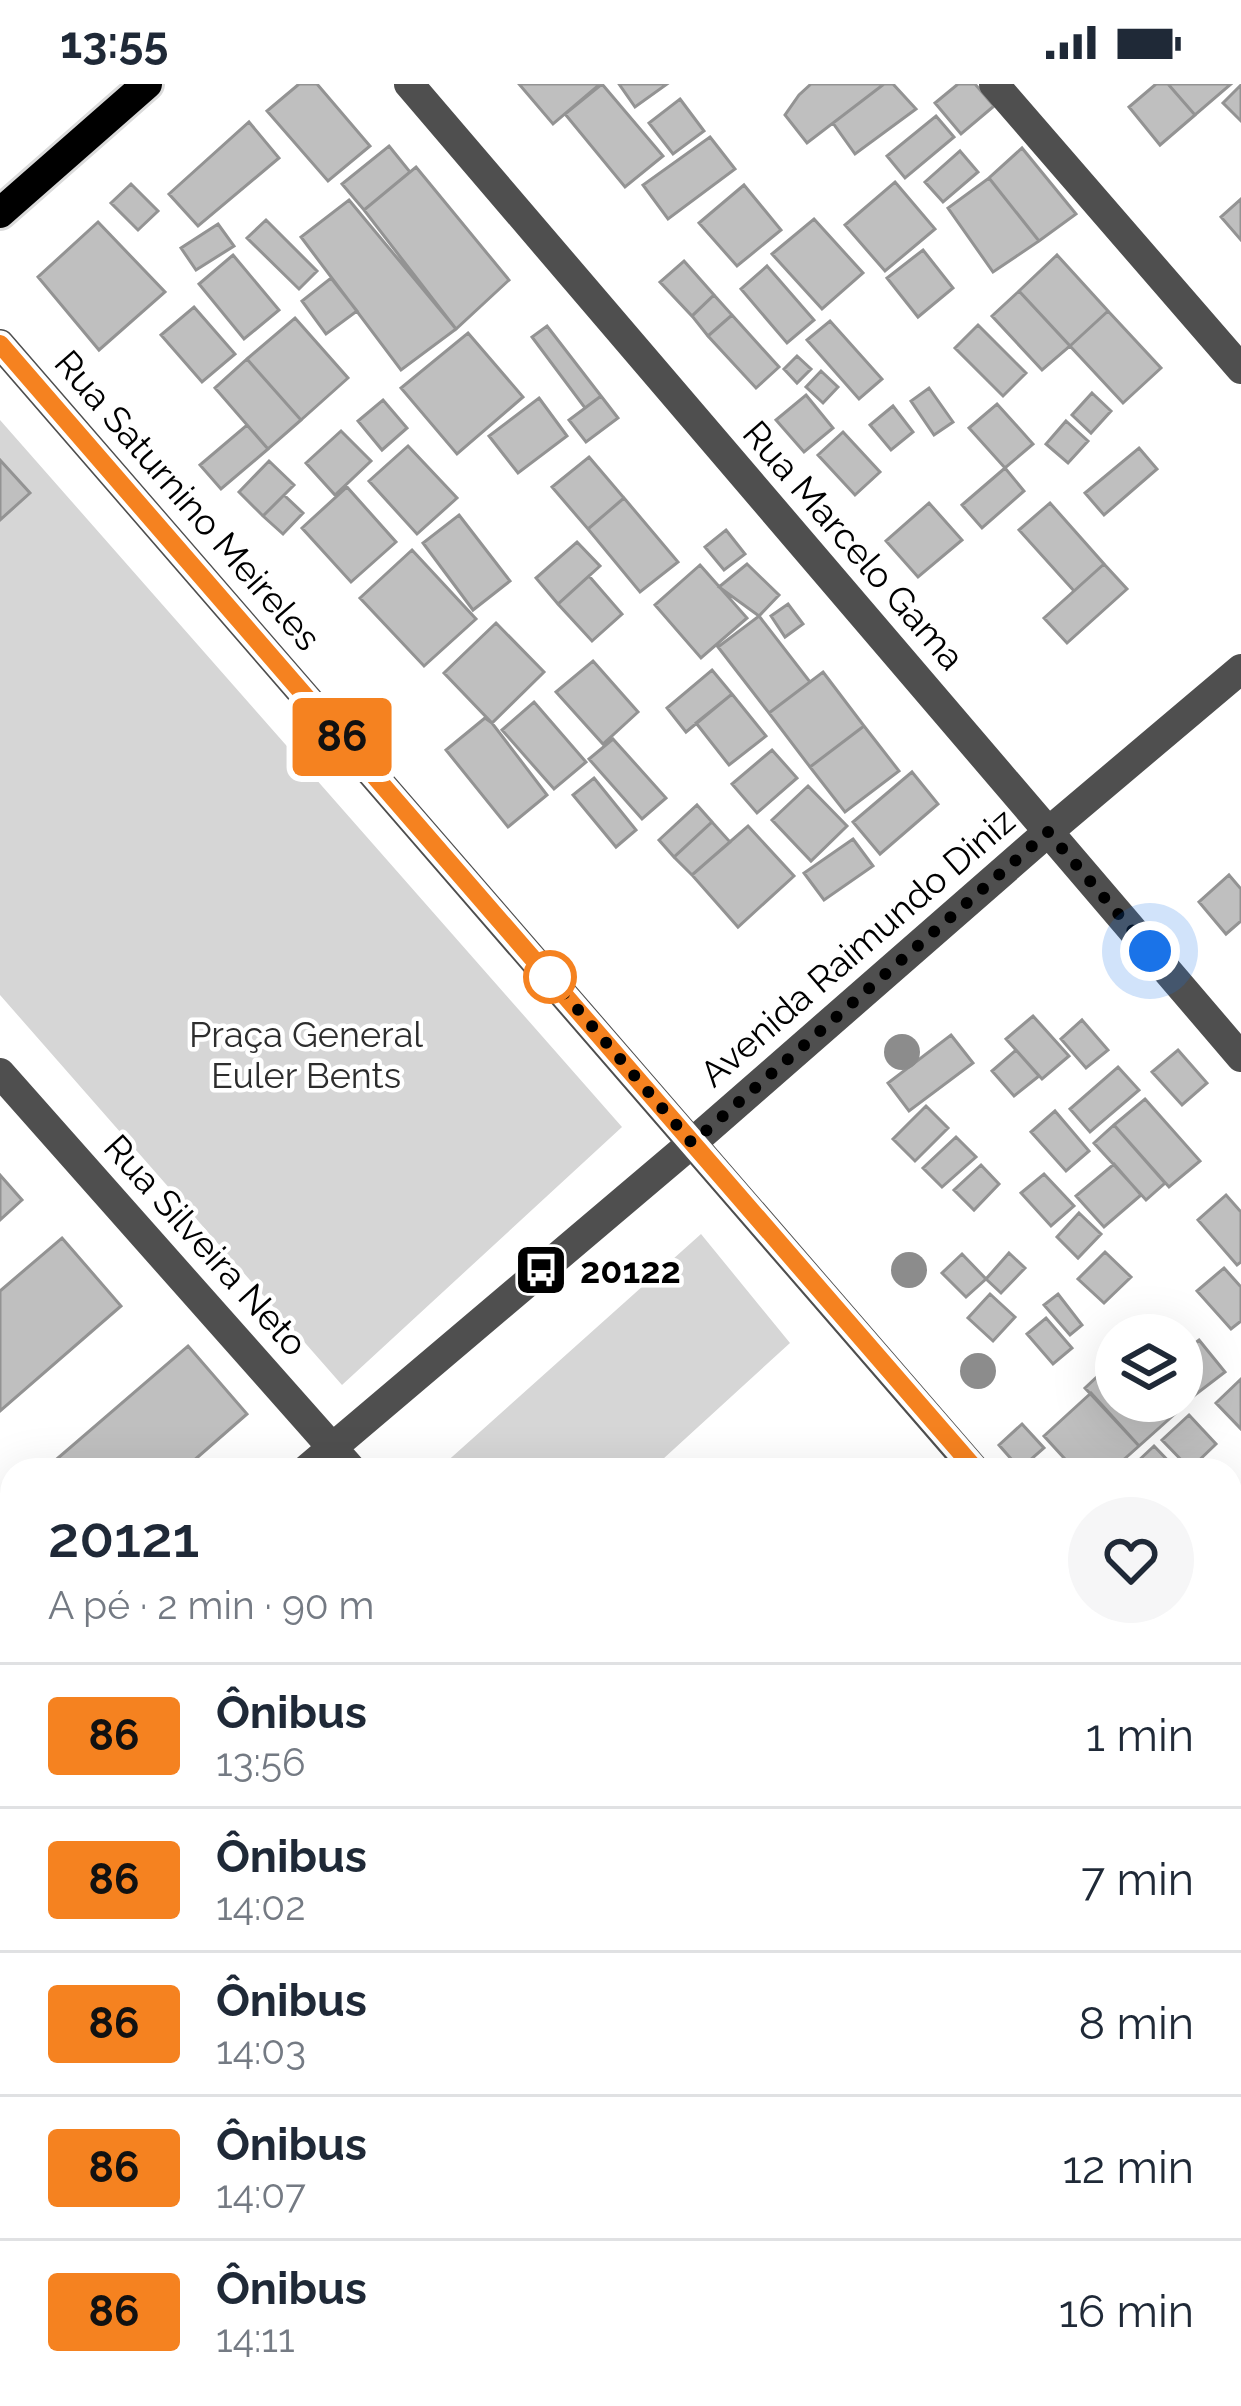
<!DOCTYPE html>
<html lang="pt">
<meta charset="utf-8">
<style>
body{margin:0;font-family:Raleway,sans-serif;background:#f6f6f7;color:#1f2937;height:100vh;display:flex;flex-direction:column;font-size:45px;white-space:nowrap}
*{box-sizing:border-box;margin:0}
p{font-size:39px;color:#747a83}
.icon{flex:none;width:66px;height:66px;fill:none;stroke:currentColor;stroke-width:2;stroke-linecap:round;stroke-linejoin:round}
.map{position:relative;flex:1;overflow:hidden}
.sheet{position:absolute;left:0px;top:1374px;width:1242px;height:948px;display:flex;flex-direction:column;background:#fff;border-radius:36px 36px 0 0;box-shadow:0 12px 48px #0002}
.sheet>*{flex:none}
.badge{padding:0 24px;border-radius:9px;font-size:42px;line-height:78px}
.controls{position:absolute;left:1095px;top:1230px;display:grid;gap:24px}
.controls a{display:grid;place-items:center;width:108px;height:108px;border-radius:50%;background:#fff;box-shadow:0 12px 48px #0002;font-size:60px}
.you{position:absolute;width:60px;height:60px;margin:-30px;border:9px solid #fff;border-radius:50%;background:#1a73e8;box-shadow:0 0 0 18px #1a73e833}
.map>.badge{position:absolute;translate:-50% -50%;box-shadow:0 0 0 6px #fff}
.round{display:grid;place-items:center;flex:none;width:126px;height:126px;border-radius:63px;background:#f6f6f7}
.summary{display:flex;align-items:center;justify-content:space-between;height:204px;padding:0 48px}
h1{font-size:57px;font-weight:600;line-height:90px}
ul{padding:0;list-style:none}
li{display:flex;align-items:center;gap:36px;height:144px;padding:0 48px;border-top:3px solid #e0e1e3}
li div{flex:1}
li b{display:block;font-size:45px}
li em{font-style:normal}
li .badge{min-width:132px;font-weight:700;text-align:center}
.status{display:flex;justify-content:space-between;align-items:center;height:84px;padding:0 60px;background:#fff;direction:ltr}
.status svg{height:33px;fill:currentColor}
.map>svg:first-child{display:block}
</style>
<div class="status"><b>13:55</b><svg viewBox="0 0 49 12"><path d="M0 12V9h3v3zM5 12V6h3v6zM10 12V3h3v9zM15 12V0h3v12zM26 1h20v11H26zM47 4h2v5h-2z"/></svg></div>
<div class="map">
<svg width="1241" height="2322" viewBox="0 0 1241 2322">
<rect width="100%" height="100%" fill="#fff"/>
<path fill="#d6d6d6" d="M0 336 622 1043 342 1301 0 911Z
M701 1150 790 1259 651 1386H447L443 1381Z
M1241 1791V2322H1235L1225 2310H1230V1800Z"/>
<path fill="#bfbfbf" stroke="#939393" stroke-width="3" d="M299 0H317L370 62 328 97 267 27Z
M519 0H600L553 40Z
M602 0 663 72 625 103 565 30Z
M619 0H667L635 23Z
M811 0H884L807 59 785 31 799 11Z
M884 0H893L916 25 855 70 833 39Z
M958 0H975L994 22 961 50 935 19Z
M1156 0H1168L1195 31 1160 61 1129 23Z
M1168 0H1231L1195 31Z
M1241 1V37L1223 19Z
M680 15 704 47 673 70 649 39Z
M936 32 954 53 905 94 887 72Z
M249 38 279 74 198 142 169 110Z
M710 53 735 85 668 135 643 101Z
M389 62 410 88 364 126 342 100Z
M1022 64 1076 130 1039 157 989 94Z
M960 67 978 88 943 118 925 98Z
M416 83 509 196 456 245 364 126Z
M989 94 1039 157 993 188 948 124Z
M895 98 935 145 885 187 845 141Z
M131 100 158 127 138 146 111 119Z
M744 101 781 146 737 182 699 139Z
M1241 115V156L1221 133Z
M349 116 456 245 401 286 301 153Z
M814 135 863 189 822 225 772 170Z
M266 136 317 187 299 205 247 154Z
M98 138 165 208 99 266 38 193Z
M218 140 234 162 196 186 181 164Z
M923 166 953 204 918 233 887 194Z
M233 171 279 226 244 255 199 200Z
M1057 171 1108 227 1070 262 1019 207Z
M684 177 714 211 692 232 660 198Z
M767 182 814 236 787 259 741 205Z
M331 194 357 227 326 250 302 217Z
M1019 207 1070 262 1042 286 992 232Z
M714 211 732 231 708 252 692 232Z
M194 223 235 270 202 298 161 251Z
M1108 227 1161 284 1123 319 1070 262Z
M732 231 779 283 756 304 708 252Z
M295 234 348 294 301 336 247 275Z
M830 237 882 295 859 315 807 256Z
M978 241 1026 289 1003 312 955 264Z
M547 242 601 312 585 324 532 253Z
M468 249 523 313 457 370 401 304Z
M797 272 811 285 797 299 784 285Z
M247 275 301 336 268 365 215 304Z
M821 287 838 303 823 319 806 303Z
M929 304 953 338 934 351 911 317Z
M1092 309 1111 327 1091 349 1072 331Z
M806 311 833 344 804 368 776 336Z
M601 312 618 334 586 358 569 336Z
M539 314 567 352 518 389 489 352Z
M383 316 407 344 382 366 358 337Z
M997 320 1033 360 1005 384 969 344Z
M893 322 913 348 891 366 870 341Z
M1066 337 1088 357 1068 379 1046 360Z
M247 341 268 365 221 405 200 381Z
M341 347 371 377 335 411 306 379Z
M843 348 880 388 855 411 818 371Z
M408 362 457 414 417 450 369 397Z
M1139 364 1157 385 1104 431 1085 409Z
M589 373 624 414 588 445 552 403Z
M0 376 30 409 0 436Z
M269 377 294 401 263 432 239 408Z
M1005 384 1024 407 982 444 962 421Z
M347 403 396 458 351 498 302 444Z
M284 411 303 429 283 450 263 432Z
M624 414 678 478 640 508 588 445Z
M929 419 962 456 918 493 886 457Z
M1050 419 1104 480 1074 507 1019 446Z
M459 431 510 497 473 526 423 459Z
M726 446 745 470 724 486 705 463Z
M577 458 600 482 558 520 536 494Z
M412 466 476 535 424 582 360 514Z
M747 480 779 511 759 532 719 503Z
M1104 480 1127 505 1067 559 1044 534Z
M700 481 747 534 701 574 655 521Z
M589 492 622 530 592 557 558 520Z
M788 520 803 540 785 553 771 532Z
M759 532 810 598 769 629 718 563Z
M496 539 544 588 492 639 444 589Z
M593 577 638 628 603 660 556 608Z
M712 586 732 610 686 648 667 624Z
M823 588 864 642 810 683 769 629Z
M732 610 766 652 729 681 696 639Z
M534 618 586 678 554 705 502 646Z
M485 634 492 639 547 711 508 743 446 666Z
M864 642 899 687 845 728 810 683Z
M613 655 666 714 642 735 589 675Z
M772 666 797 694 757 729 732 700Z
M912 688 938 720 880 770 853 738Z
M594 694 636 746 616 763 573 711Z
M808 702 847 742 811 777 772 736Z
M697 721 712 738 674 773 659 756Z
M712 738 730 758 692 791 674 773Z
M748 742 794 792 738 843 692 791Z
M853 755 873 782 824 816 804 789Z
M1229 791 1241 805V837L1226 850 1199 818Z
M1033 932 1069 972 1042 995 1006 955Z
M1082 936 1108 966 1086 984 1061 955Z
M951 951 973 979 909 1027 888 999Z
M1016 966 1039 992 1014 1012 992 987Z
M1178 966 1207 999 1182 1021 1152 988Z
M1118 983 1139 1006 1090 1048 1070 1025Z
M1145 1015 1200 1077 1169 1103 1114 1041Z
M926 1022 948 1044 915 1077 893 1055Z
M1055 1027 1089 1067 1066 1087 1031 1048Z
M1114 1041 1165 1099 1146 1116 1094 1059Z
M956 1053 976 1073 942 1103 923 1084Z
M1114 1080 1141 1111 1104 1143 1076 1112Z
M981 1081 999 1100 974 1126 954 1106Z
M1044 1090 1074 1122 1051 1142 1021 1109Z
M0 1091 22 1116 0 1136Z
M1226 1111 1241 1128V1178L1237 1181 1198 1136Z
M1079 1129 1101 1150 1078 1174 1057 1153Z
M62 1154 121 1222 0 1327V1207Z
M1105 1168 1131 1193 1104 1219 1078 1195Z
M1009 1169 1025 1184 1001 1209 986 1195Z
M962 1170 986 1195 966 1213 942 1189Z
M1224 1184 1241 1203V1237L1231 1245 1197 1207Z
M990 1210 1015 1233 993 1257 968 1234Z
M1058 1210 1082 1241 1070 1251 1044 1221Z
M1046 1234 1072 1264 1053 1280 1027 1250Z
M1199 1256 1225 1288 1191 1314 1182 1303V1269Z
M188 1262 247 1330 183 1386H44Z
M1116 1275V1317H1167L1177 1328 1139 1362 1085 1304Z
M1241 1295V1345L1216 1319Z
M1091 1309 1139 1362 1112 1386H1075L1044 1352Z
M1189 1331 1216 1360 1190 1385 1162 1356Z
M1022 1340 1044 1364 1020 1385 999 1361Z
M1154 1362 1177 1386H1144L1137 1378Z
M1230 1417 1241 1429V1459L1233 1466 1230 1462Z
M12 2155V2264L0 2274V2165Z
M50 2310H163L150 2322H36Z
M222 2310H261L272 2322H209Z
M427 2310H549L535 2322H415Z
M600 2310H694L704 2322H586Z
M815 2310H938L924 2322H803Z
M1029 2310H1056L1066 2322H1015Z"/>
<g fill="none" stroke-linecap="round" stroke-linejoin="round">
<g stroke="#dbdbdb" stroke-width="36">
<path id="major" d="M0 129 147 0"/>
</g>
<path stroke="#4f4f4f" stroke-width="30" d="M409 0 1241 973
M994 0 1241 285
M0 260 975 1386
M0 989 352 1386
M306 1386 692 1059 1048 748 1241 585
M0 1468 12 1482
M0 1649 12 1638
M1230 1680 1241 1692
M0 1942 12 1956
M323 2310 334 2322
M731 2310 741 2322
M1168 2310 1179 2322"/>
<use href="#major" stroke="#000" stroke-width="30"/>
</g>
<g fill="#8c8c8c">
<circle cx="902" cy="968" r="18"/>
<circle cx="909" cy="1186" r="18"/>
<circle cx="978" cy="1287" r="18"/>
</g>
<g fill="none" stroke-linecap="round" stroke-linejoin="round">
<g stroke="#fff" stroke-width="27">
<path id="line" d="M0 260 976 1386"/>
</g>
<use href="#line" stroke="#f58220" stroke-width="18"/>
<path stroke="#000" stroke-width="12" stroke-dasharray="0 21.6" d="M550 893 692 1059 1048 748 1150 867"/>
</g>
<defs>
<g id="bus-square" transform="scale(2.7)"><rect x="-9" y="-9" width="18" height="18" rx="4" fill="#000" stroke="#fff"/><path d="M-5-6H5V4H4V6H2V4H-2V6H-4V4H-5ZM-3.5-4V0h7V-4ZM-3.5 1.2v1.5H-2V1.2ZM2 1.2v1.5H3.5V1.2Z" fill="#fff"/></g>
</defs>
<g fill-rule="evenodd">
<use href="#bus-square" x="541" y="1186"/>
</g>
<circle fill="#fff" stroke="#f58220" stroke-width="6" cx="550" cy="893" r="24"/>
<g text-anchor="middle" stroke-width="9" stroke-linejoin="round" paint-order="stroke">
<g font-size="36" fill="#000" stroke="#fff">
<text transform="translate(188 416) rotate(49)" y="13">Rua Saturnino Meireles</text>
<text transform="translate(854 461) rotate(49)" y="13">Rua Marcelo Gama</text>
<text transform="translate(857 863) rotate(-41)" y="13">Avenida Raimundo Diniz</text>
<text transform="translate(206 1161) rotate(48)" y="13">Rua Silveira Neto</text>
</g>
<g font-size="36" fill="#2d2d2d" stroke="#fff">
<text x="306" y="963">Praça General<tspan x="306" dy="41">Euler Bents</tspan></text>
</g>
<g font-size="36" font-weight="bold" fill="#000" stroke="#fff" text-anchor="start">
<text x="580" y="1199">20122</text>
</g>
</g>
</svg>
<div class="controls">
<a><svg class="icon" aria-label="layers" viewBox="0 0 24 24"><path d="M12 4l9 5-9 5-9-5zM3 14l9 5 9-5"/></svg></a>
</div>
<div class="you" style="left:1150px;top:867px"></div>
<b class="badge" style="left:342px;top:653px;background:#f58220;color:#111">86</b>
<section class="sheet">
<div class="summary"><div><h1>20121</h1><p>A pé · 2 min · 90 m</p></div><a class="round"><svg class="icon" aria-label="heart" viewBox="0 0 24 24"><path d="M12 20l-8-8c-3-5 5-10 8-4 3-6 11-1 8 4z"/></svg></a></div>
<ul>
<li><span class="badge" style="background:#f58220;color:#111">86</span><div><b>Ônibus</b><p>13:56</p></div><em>1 min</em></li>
<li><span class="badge" style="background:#f58220;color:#111">86</span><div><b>Ônibus</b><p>14:02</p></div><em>7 min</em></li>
<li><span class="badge" style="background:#f58220;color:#111">86</span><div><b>Ônibus</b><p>14:03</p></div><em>8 min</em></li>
<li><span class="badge" style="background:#f58220;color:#111">86</span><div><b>Ônibus</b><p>14:07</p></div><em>12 min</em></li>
<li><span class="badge" style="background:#f58220;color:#111">86</span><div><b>Ônibus</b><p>14:11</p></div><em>16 min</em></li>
</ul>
</section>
</div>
